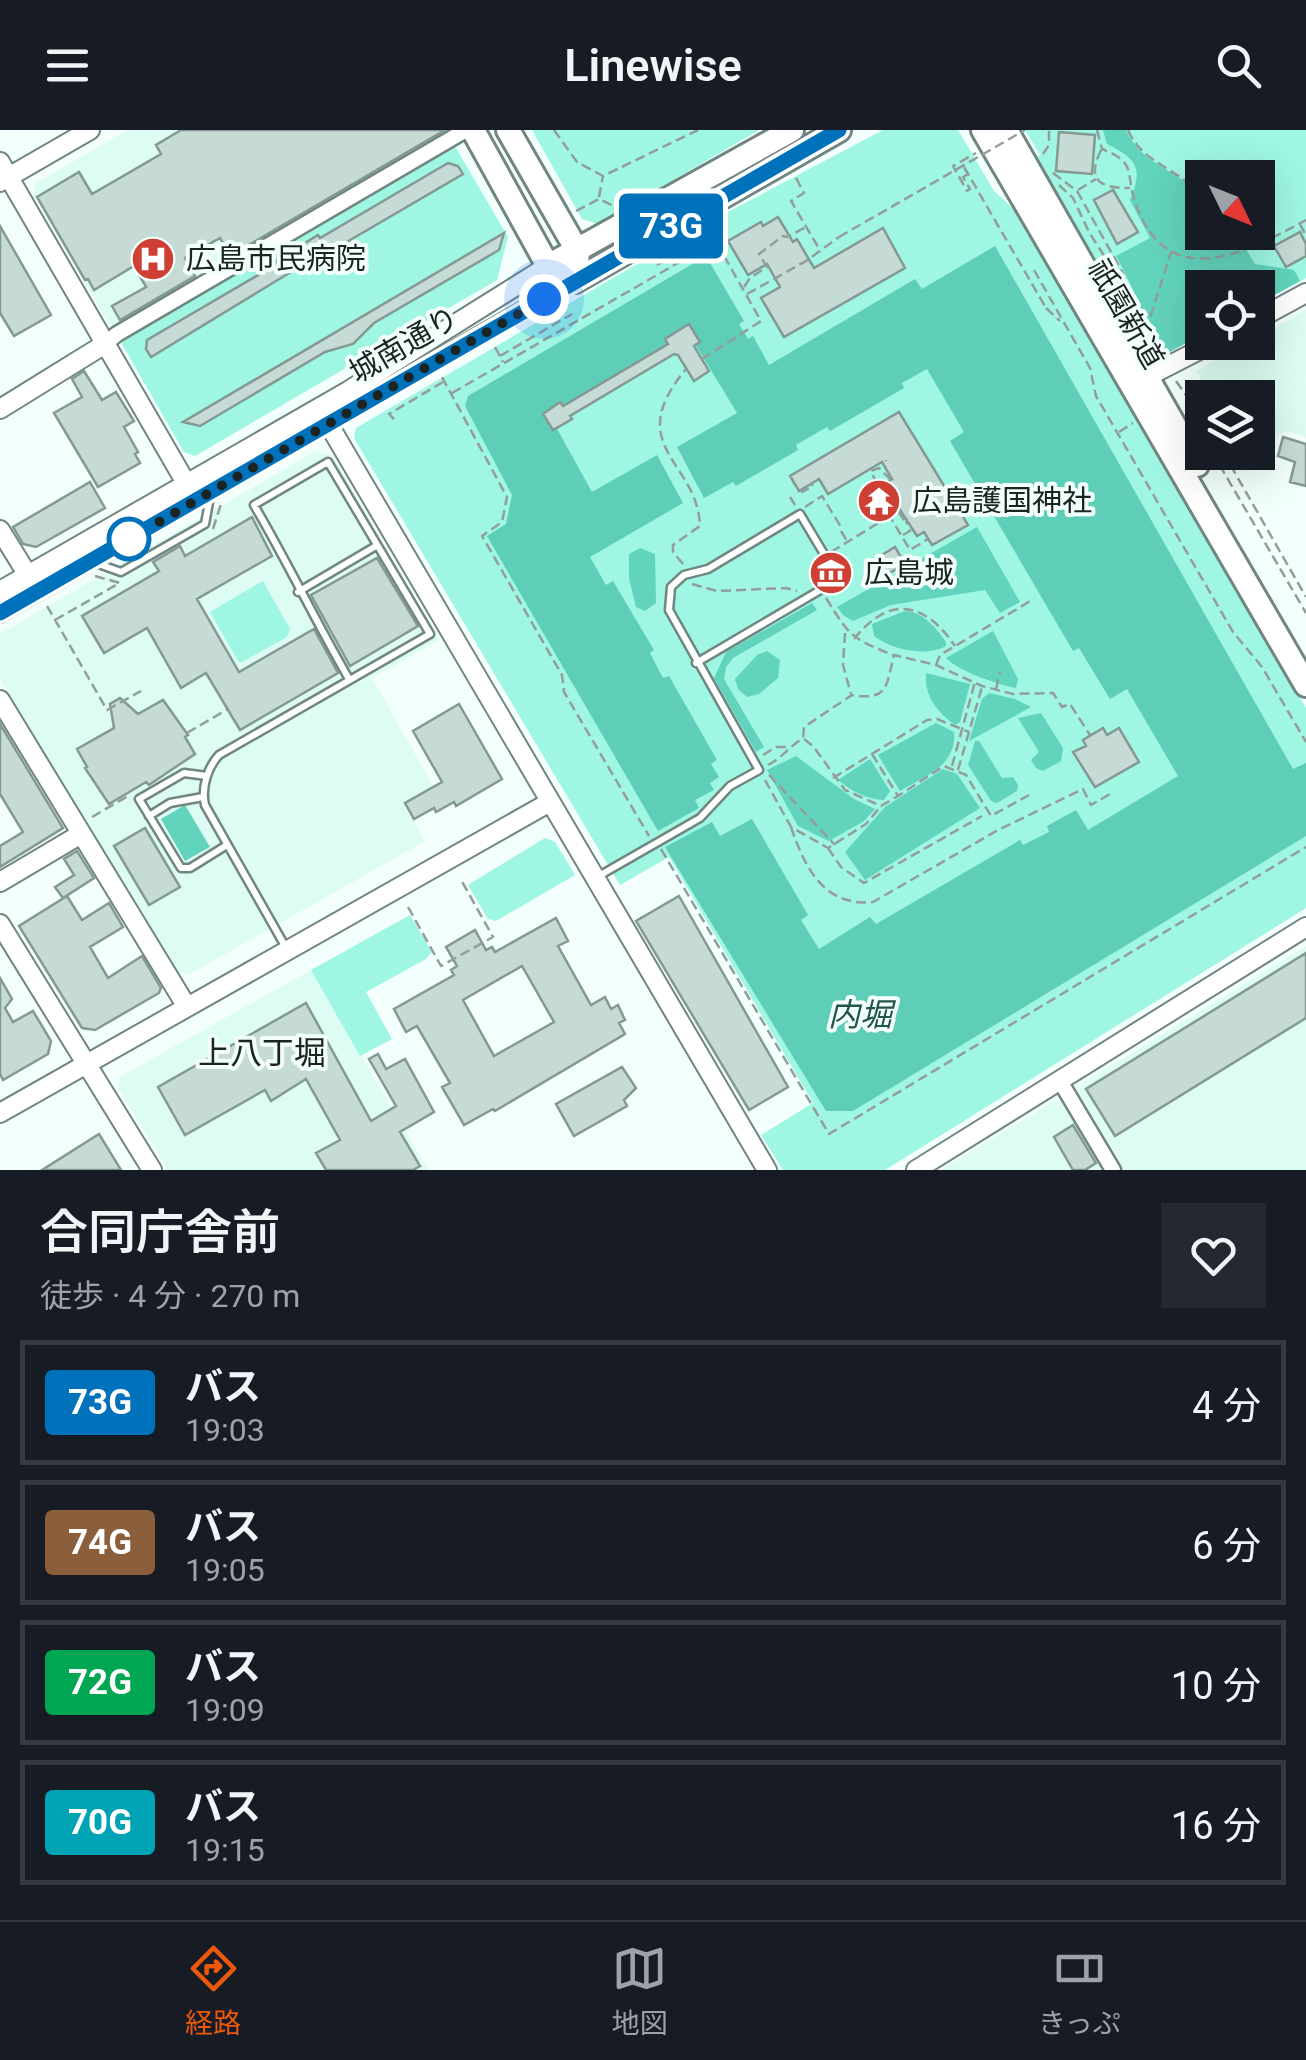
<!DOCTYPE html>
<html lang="ja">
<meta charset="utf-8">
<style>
body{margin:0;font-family:Roboto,"Noto Sans JP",sans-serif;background:#242831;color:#f1f3f6;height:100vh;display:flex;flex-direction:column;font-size:38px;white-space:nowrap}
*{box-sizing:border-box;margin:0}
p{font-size:32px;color:#9ea1a6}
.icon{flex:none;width:55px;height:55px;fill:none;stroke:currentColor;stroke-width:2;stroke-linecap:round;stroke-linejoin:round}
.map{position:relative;height:1040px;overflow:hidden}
.side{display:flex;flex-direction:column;background:#171b24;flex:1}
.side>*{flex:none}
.badge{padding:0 20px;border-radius:8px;font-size:35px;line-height:65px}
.needle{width:65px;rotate:133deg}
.tools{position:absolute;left:1185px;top:30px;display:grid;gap:20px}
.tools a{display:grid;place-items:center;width:90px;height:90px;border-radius:0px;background:#171b24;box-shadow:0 10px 40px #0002;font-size:50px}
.you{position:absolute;width:50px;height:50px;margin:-25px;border:8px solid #fff;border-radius:50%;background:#1a73e8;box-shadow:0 0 0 15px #1a73e833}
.map>.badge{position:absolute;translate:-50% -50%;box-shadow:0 0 0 5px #fff}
.round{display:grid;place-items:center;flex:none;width:105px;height:105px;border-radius:0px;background:#242831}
.overview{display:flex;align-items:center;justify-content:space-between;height:170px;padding:0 40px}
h1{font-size:48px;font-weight:600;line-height:75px}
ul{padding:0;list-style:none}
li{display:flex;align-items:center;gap:30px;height:125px;margin:0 20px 15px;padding:0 20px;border:5px solid #363941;border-radius:0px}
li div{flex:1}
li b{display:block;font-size:38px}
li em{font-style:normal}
li .badge{min-width:110px;font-weight:700;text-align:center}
header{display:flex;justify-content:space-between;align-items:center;height:130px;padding:0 40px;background:#171b24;font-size:45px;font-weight:600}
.menu{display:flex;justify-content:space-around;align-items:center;height:140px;border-top:2px solid #363941;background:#171b24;font-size:28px;color:#9ea1a6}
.menu a{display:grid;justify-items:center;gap:5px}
.menu .on{color:#ea580c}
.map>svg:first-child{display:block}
</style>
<header><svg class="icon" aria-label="menu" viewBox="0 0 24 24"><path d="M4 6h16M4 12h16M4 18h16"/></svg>Linewise<svg class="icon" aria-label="search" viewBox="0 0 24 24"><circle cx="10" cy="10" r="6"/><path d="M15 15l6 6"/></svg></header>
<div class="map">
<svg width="1306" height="1040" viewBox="0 0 1306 1040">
<rect width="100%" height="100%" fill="#f2fffc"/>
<path fill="#dcfcf4" d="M128 0H445L447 4 119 196 109 194 33 64 36 53Z
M1306 180V307L1286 301 1258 317V268L1211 267 1196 241 1247 213 1258 212V207Z
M316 321 332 325 439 510 372 548 433 656 404 673 425 711 188 845 178 842 0 549V504Z
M1306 816V1040H1125L1078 962 1083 953Z
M311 840 428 1040H168L118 958 120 947Z
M1054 971 1062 973 1102 1040H941Z"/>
<path fill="#9ef6e3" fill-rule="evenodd" d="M532 0H759L598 94 582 89Z
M883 0H958L994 61 1018 83 1306 578V778L885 1040H783L761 1005 813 973 669 727 620 755 354 308 356 298 711 91Z
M1025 0H1306V148L1258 174V158H1202V204L1168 223 1166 220 1147 228 1046 54 1035 28 1040 25ZM1202 48H1258V102H1202Z
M449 16 456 18 508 107 497 150 195 326 184 322 122 214 123 206Z
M263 451 290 499 287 507 242 532 238 531 210 482Z
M545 708 555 712 575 745 496 791 488 789 468 755Z
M410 785 432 822 426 829 366 862 392 909 360 926 311 840Z"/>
<path fill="#62d3bd" d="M1103 0H1126C1143 39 1190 42 1201 71 1204 80 1202 92 1202 102L1217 103 1236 116 1243 114 1255 134 1294 140 1300 151 1258 174V158H1202V204L1168 223 1166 220 1161 222C1143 191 1134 157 1116 126L1150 108 1130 70C1143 39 1138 29 1107 14Z
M977 397 1020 472 1000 483 985 460 891 475 853 491 843 485 837 477Z
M640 418 655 424 656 473 645 481 636 477 629 448V424Z
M812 473 817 480 733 528 726 537 724 549 764 617 756 622 714 548 726 522Z
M905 481C924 482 936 498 946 512V516C927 527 892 520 874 506L872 494Z
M993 501 1018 549 1016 558C999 555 958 541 946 528Z
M767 521 780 530 778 548 759 564 747 567 738 559 735 549 757 525Z
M926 543 970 554 960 592 955 595C937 582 924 566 926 543Z
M989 563 1015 569 1031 577 969 611 982 569Z
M1041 583 1063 618 1061 631 1043 641 1036 638 1031 630 1039 622 1018 588Z
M936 593 954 602C957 636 925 646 900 661L878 625Z
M975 611H979L1002 648 1013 647 1018 655 1017 661 997 673 991 671 968 635Z
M796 626 854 669 875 679 864 691 829 711 798 696 767 640Z
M870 629 890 661 884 670C865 669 852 661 838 650Z
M943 639 957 644 980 678 865 750 845 722 885 677Z
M185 675 210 717 185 731 161 689Z"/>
<path fill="#5eceb9" d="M995 116 1293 639 1306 633V706L853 981H826L665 717 712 692 720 706 752 689 808 785 801 790 819 819 870 787 876 794 1020 710 1023 715 1049 702 1047 696 1076 680 1088 700 1178 646 1127 559 1110 569 1079 518 1073 521 950 311 964 302 927 239 902 253 904 258 830 301 827 297 796 315 798 320 736 356 733 352 704 368 677 317 737 283 695 214H669L562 277 556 297 592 362 657 325 683 373 590 427 606 455 613 451 654 520 650 523 663 548 669 546 717 630 711 634 719 647 710 653 714 660 695 670 699 678 658 701 487 406 506 394 512 365 465 276 468 266 706 126 744 191 739 194 748 209 753 206 769 235 915 149 922 159Z"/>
<path fill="#c6dbd6" stroke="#859994" stroke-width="2.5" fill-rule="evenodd" d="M181 0H445L230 126 220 108 185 128 195 146 120 190 112 176 146 157 134 136 94 160 88 149 85 150 37 67 79 42 92 64 161 24 156 15Z
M1059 2 1095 5 1092 44 1056 41Z
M448 33 458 36 463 44 328 123 327 120 151 227 146 219 147 210 277 134 276 131 318 105 320 108Z
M1113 60 1138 102 1117 114 1094 70Z
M778 87 793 112 797 109 814 138 883 98 905 138 784 207 761 168 780 157 767 134 748 145 728 111 761 92 763 96Z
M0 96 51 185 14 206 0 183Z
M1300 102 1306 114V126L1286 137 1274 116Z
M504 103 499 120 374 193 353 214 325 222 200 296 183 292Z
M689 194 700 212 694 216 709 241 694 251 678 225 674 224 570 286 572 289 553 300 543 284 560 272 563 276 668 214 665 209Z
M84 241 102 270 116 262 134 291 124 297 138 322 135 324 140 333 98 357 54 283 82 267 72 249Z
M899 282 968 395 932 415 924 402 917 406 891 366 886 353 892 349 882 332 828 364 819 349 799 361 790 346Z
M1283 307 1306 314V356L1290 352 1295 332 1278 326Z
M90 352 105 378 36 417 23 414 13 397Z
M252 387 272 426 197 469 239 542 314 499 338 543 240 600 206 543 181 558 147 498 104 523 82 486 159 441 153 432 180 416 185 426Z
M895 417 905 434 874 452 867 434Z
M377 428 418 496 350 536 311 465Z
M120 568 138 584 163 570 188 605 185 607 195 624 149 655 146 652 109 674 85 638 87 637 77 619 114 598 110 574Z
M459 574 502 649 456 676 454 672 436 682 434 678 414 689 405 673 442 652 413 601Z
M0 594 63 698 0 737V716L23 702 0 664Z
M1103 598 1107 605 1119 598 1139 632 1095 657 1073 622 1086 616 1083 610Z
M145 698 180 757 149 775 114 716Z
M77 721 94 748 63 768 55 757 74 745 64 729Z
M67 766 82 790 109 773 123 797 90 817 108 848 142 826 161 858 159 863 95 900 82 898 19 796Z
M679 766 788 957 749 980 636 791Z
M556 788 568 811 558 816 591 875 605 867 611 879 618 875 625 890 619 893 625 904 495 981 493 979 464 995 442 957 450 953 417 896 406 902 394 879 454 845 451 840 457 836 446 817 475 800 486 820 492 817 495 822ZM522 836 554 892 494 926 463 870Z
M1306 823V888L1115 1006 1086 959Z
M0 848 12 869 5 878 13 892 33 881 51 911 48 924 3 950 0 944Z
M306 873 371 991 396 976 369 929 378 924 386 939 405 929 434 982 400 1002 420 1036 413 1040H326L316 1023 340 1010 306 949 271 971 265 960 185 1005 158 957Z
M622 937 636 958 624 970 627 976 574 1006 556 974Z
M1073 995 1096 1033 1085 1040H1073L1054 1007Z
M99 1004 121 1040H42Z"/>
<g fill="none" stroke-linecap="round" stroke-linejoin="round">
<g stroke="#728681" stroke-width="11">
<path id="service" d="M93 432 121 442 205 394 210 367
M298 462 376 416
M207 646 184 643 139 669 181 738H190L227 715
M149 686 170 673 203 667
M597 747 700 688 730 656 759 640 669 480 671 457 684 445 708 439 800 384 839 449 696 533
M285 816 205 675C201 657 208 637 219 625L430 504 328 332 254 375C288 433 316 492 349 549"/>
</g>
<g stroke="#728681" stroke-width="19">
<path id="minor" d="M105 214 117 204 466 0
M1060 951 1113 1040"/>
</g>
<g stroke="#728681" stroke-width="22">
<path id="tertiary" d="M0 32 193 365
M0 52 90 0
M1258 189 1306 163
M1135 253 1215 212
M319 278 767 1040
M0 279 105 214
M0 400 34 455
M0 461 348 261 548 136
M0 483 575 151
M0 570 187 877
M0 752 81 704
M0 794 152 1040
M0 983 550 672
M916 1040 1306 797"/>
</g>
<g stroke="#728681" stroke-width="28">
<path id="trunk" d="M473 0 548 136 559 142
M508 0 578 122 577 133
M983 0 1306 555
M1006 0 1197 335
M548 136 792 0
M575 151 839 0"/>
</g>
<path stroke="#939e9b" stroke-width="2.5" stroke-dasharray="10 5" stroke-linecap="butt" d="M554 0 577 32 603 46 698 0
M1097 0 1102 19C1138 33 1125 43 1135 72 1167 164 1244 124 1306 90
M1128 0C1143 36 1185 39 1202 70
M1101 20C1086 51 1100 58 1130 58
M1043 24 1049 15V0
M1053 43 1077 61 1124 145 1146 202 1158 223
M968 44 963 47 970 59 967 61 953 36 976 23
M796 48 804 63 791 71 818 117
M1059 55 1073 68 1089 102 1115 143 1133 186
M1078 60 1096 49
M599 67 603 46
M576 81 599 69 618 78
M1300 94 1306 106
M1219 102 1231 113 1245 119
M657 135 711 105
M1034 140 1090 238 1096 266 1233 502 1262 537 1306 612
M744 157 750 148 767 137 759 124 783 106 787 107 806 97
M747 164 806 131 839 107
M1046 178 1060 191
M1146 201 1171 122
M495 217 503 232
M500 226 572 184
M702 229 761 191 707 96
M442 247 507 367 502 392 482 406 562 545 564 562 649 706
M1176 251 1202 288
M452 263 716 111
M394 289 389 284 443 252
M1119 302 1133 293
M1212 322 1306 483
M1223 322 1306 467
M886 330V331
M891 350 879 338 871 341 878 357 874 360 910 420 928 409
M801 360 802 362 813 356 811 353
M880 365 887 362 893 368
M790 367 795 375
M891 369 905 392
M805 377 822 366 841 397
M213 399 221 374
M841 401 847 411
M903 405 910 401 906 391
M831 422 898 381
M683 434 673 422V415L700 396C698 331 621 317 686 239
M95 446 120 453
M692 454 717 461 786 458 797 461
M826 468C849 505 850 508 893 525
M47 476 107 580 141 561
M55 490 116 455
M845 503 843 535 851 564
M854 509C890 464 925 472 955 516
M936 535 940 525 1032 470
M996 559 1000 542
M187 603 228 579
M804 609 813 616 845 660 881 676 898 666
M872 624 898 666 944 636 966 645 991 686 1029 665
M763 625 776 617H787
M768 635C782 628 790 616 803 608L804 597 852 565C889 571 886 556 894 525L936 535 982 556 1013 564 1053 563 1062 577 1070 574 1090 605
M952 636 975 552
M958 640 982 557
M769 645 835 715
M833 648 927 590 937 589 969 602
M765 650 791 697 828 718 866 694 881 676
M92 687 128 666
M791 697C805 738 824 777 873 772L998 700 1083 659 1091 675 1110 664
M828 718 841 737 864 753 982 686
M661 719 829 1004 1306 717
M408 777 441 836 493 807 460 748"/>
<use href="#service" stroke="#fff" stroke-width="6"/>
<use href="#minor" stroke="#fff" stroke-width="14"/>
<use href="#tertiary" stroke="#fff" stroke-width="18"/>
<use href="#trunk" stroke="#fff" stroke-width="22"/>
<path stroke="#939e9b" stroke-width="2.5" stroke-dasharray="10 5" stroke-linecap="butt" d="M964 37 1046 178
M839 107 1025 0"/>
</g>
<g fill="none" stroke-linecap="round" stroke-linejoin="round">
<g stroke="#fff" stroke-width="22">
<path id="line" d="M0 483 839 0"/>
</g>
<use href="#line" stroke="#0072bc" stroke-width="15"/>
<path stroke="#1c2422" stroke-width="10" stroke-dasharray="0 18" d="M129 409 121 414 544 169"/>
</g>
<defs>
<g id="hospital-disc" transform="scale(2.25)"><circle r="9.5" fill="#ce4034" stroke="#f2fffc"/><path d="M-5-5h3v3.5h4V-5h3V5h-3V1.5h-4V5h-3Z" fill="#fff"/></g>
<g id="temple-disc" transform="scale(2.25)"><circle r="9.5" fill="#ce4034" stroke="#f2fffc"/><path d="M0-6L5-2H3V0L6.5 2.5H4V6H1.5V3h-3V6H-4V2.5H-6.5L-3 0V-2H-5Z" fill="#fff"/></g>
<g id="museum-disc" transform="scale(2.25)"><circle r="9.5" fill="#ce4034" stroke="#f2fffc"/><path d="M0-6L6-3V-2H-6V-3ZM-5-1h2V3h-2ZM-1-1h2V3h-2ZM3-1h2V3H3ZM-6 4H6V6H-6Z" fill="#fff"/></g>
</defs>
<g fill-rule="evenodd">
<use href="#hospital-disc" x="153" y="129"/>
<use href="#temple-disc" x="879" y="371"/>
<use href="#museum-disc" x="831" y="443"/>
</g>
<circle fill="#fff" stroke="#0072bc" stroke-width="5" cx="129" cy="409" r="20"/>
<g text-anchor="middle" stroke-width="8" stroke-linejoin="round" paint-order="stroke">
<g font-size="30" fill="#1c2422" stroke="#f2fffc" text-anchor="start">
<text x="186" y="139">広島市民病院</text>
<text x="912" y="381">広島護国神社</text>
<text x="864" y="453">広島城</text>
</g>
<g font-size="30" fill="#1c2422" stroke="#f2fffc">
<text transform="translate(1126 184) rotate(60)" y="10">祇園新道</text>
<text transform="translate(404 215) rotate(-30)" y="10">城南通り</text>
</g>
<g font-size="32" font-style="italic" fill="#24554b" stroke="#f2fffc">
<text x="860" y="896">内堀</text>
</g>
<g font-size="32" fill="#1c2422" stroke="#f2fffc">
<text x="262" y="934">上八丁堀</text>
</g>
</g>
</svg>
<div class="tools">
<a><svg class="needle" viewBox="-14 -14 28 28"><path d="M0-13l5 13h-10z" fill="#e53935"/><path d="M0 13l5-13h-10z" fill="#9ea1a6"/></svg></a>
<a><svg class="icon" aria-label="locate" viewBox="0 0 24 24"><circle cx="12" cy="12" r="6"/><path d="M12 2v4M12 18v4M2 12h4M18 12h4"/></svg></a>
<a><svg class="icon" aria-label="layers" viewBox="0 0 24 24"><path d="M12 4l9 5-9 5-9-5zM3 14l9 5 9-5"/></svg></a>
</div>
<div class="you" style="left:544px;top:169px"></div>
<b class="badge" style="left:671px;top:96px;background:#0072bc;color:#fff">73G</b>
</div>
<section class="side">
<div class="overview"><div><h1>合同庁舎前</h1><p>徒歩 · 4 分 · 270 m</p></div><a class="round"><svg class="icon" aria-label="heart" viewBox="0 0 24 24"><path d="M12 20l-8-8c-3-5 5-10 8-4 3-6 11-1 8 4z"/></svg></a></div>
<ul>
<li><span class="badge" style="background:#0072bc;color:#fff">73G</span><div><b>バス</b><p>19:03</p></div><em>4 分</em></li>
<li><span class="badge" style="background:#8b5e3c;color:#fff">74G</span><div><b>バス</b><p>19:05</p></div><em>6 分</em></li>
<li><span class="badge" style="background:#00a651;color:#fff">72G</span><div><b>バス</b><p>19:09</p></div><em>10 分</em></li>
<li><span class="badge" style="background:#00a3b4;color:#fff">70G</span><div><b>バス</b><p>19:15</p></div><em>16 分</em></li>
</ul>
</section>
<nav class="menu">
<a class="on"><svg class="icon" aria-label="directions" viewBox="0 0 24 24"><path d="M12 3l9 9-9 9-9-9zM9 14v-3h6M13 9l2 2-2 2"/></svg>経路</a>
<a><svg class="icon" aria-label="map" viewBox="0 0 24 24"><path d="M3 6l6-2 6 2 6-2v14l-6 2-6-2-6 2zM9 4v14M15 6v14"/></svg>地図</a>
<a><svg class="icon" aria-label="tickets" viewBox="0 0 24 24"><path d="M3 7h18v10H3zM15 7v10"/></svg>きっぷ</a>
</nav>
